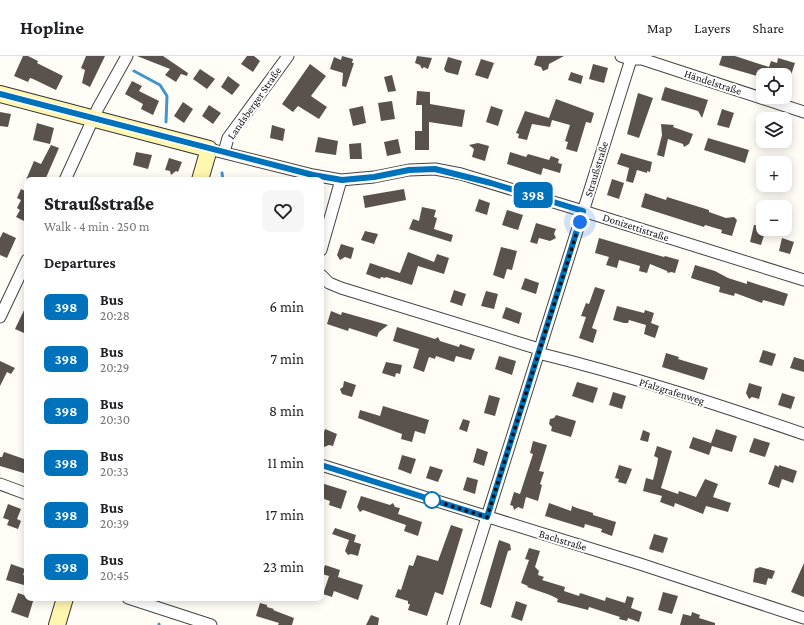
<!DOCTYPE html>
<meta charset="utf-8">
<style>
body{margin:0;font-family:"Crimson Pro",serif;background:#f6f6f6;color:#202124;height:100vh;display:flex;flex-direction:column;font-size:15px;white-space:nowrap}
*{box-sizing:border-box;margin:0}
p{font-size:13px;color:#757577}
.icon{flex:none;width:22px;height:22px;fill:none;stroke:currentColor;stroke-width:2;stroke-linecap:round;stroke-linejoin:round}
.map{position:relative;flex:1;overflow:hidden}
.drawer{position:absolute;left:24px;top:121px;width:300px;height:424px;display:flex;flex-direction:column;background:#fff;border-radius:8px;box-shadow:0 2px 10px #0003}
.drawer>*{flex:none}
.badge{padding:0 8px;border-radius:6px;font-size:14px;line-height:26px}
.buttons{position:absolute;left:756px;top:12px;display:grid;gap:8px}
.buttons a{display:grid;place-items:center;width:36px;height:36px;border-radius:8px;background:#fff;box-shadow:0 2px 10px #0003;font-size:20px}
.you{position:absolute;width:20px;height:20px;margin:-10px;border:3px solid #fff;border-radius:50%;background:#1a73e8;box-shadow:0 0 0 6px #1a73e833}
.map>.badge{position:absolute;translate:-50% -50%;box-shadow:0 0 0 2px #fff}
h2{padding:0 20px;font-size:15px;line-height:36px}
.round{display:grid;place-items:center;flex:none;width:42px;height:42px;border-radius:8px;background:#f6f6f6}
.head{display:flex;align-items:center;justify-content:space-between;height:68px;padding:0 20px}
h1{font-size:19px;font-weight:800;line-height:30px}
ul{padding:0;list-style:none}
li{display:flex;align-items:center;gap:12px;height:52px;padding:0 20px}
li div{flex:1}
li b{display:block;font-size:15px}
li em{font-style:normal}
li .badge{min-width:44px;font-weight:700;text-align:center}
header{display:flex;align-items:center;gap:24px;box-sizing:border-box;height:56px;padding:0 20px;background:#fff;border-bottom:1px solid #e0e0e0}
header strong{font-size:19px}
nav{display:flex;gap:22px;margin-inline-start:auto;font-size:14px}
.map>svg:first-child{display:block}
</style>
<header>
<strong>Hopline</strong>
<nav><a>Map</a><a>Layers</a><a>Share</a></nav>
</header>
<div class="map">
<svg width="804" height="569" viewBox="0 0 804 569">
<rect width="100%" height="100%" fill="#fffdf5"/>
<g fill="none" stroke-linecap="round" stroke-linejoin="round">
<path stroke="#3f96cf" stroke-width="3" d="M134 15 160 29 167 40 166 66
M222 117 223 124
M159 569V568"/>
</g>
<path fill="#5a524d" d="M23 0H28L38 5 37 7 63 20 56 34 33 23 30 22 28 26 14 20Z
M86 0H105L90 31 82 27 85 14 81 12Z
M137 0H163L188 17 187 20 181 18 176 26 165 19 170 13Z
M247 0H254L260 5 253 16 241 8Z
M342 0 353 3 352 7H354L346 31 342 30 343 17 330 13 334 1 341 4Z
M417 0 432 2 428 13 424 11 422 13 420 9 415 7Z
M537 0H564L549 8 548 13 543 15 541 11 534 9Z
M722 0H735L769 11 771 5 777 7 778 2 795 7 791 19 757 20 719 9Z
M448 1 462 5 458 19 446 16 444 13Z
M481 3 494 7 488 23 475 19Z
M310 8 326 20 311 40 327 51 319 63 298 50 293 56 282 48Z
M593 8 608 12 604 27 589 23Z
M200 13 215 23 207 33 193 23Z
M571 16 583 20 581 28 568 24Z
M392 19 396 35 388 36 384 21Z
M228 20 240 29 232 39 221 31Z
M132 25 142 30 139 35 159 45 153 59 141 53 143 48 125 38Z
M665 31 708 44 702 62 698 55 661 44Z
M417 35 430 36V48L465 54 462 71 429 66V94H415V75H422V49H416Z
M638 37 653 42 639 82 627 78Z
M556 43 594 57 591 67 586 66 577 96 566 93 568 86 565 85 570 69 552 64 550 71 532 68 527 84 518 82 519 78 516 77 525 55 549 62Z
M392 45 395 63 381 65 378 47Z
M183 46 193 53 184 67 174 60Z
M209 49 221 57 213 68 202 60Z
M363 50 366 67 353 70 349 53Z
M491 50 503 54 498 70 486 66Z
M722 53 734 57 729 72 717 69Z
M0 56 11 58 8 71 0 70Z
M37 67 54 72 50 88 33 84Z
M661 68 674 69 673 71 693 78 689 88 684 91 683 88 668 83 664 101 657 99 662 79Z
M272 69 285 73 283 85 270 82Z
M318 81 338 85 336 99 315 96Z
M708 82 749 94 745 107 704 94Z
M398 83 401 97 387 100 384 86Z
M361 87 362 103H350L349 88Z
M478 87 489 90 485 105 472 101 474 93 469 89Z
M51 89 59 92 45 124H26L34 105 41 108Z
M136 96 152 99 148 113 133 109Z
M510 96 526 101 528 98 549 104 551 100 559 103 558 107 562 108 560 117 543 112 541 119 507 108Z
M621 97 652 106 650 116 647 115V117L637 114 633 127 626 125 629 112 617 108Z
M169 102 182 106 178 116 176 115 171 119 170 115 165 114Z
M612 123 624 127 619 143 607 139Z
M27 132V158L24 165 16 161 20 154 17 152 21 144 17 142 21 133 25 135Z
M404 133 406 144 365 152 363 140Z
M645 137 666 144 667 141 709 154V156L726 162 734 161 737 164 732 180 721 177 722 174 705 169 704 171 641 151Z
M479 143 490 147 487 159 475 155Z
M422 151 436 154 434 161 437 162 434 173 453 179 451 186 409 173 413 163 419 165Z
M507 154 523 159 518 174 502 169Z
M536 167 556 173 554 178 556 182 550 185 539 182 537 188 530 186Z
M754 169 763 170V173H766L761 189 750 186Z
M365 175 378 178 374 188 361 184Z
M3 176 16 182 7 202 0 199V182Z
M599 182 664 201 665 200 679 204 675 217 671 216 668 217 667 215 650 208 647 217 639 215 640 210 619 204 617 212 606 209 609 201 595 197Z
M782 182 794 186 790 198 779 195Z
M341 188 354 192 351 203 345 201 340 204 337 199Z
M501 191 517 195 512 214 507 213 504 223 493 219Z
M408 196 434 206 437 198 449 202 444 218 418 210 412 229 386 221 385 222 381 221 380 223 366 218 370 207 400 217Z
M695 209 715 215 728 222 747 228V225L788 238 784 250 763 244 762 247 735 237 734 240 719 236 720 231 691 222Z
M525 222 539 227 536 238 521 233Z
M595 231 605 234 592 272 597 274 593 287 579 282 586 261 581 260 586 247 589 248Z
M454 234 466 238 462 250 450 246Z
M486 235 498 238 494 253 481 250Z
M27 248V270L24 277 15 273Z
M617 250 644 257 645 254 654 257 651 267 659 270 655 282 644 278 646 269 629 264 628 267H624L613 264Z
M506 251 522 257 519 268 502 262Z
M331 255 341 259 342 256 388 269 379 276 377 281 349 272 348 275 327 268Z
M397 271 435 283 438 281 440 285 459 291 460 288 475 293 471 304 456 300 454 306 436 300 435 303 429 301 424 316 413 312 419 293 393 285Z
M763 294 776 298 772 310 759 306Z
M666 297 679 301 678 303 708 312 704 324 662 311Z
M499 300 516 305 512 319 495 313Z
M794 301 804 304V316L790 312Z
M0 305 15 312 11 318 7 316 0 330Z
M386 306 402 309 400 318 396 317 395 321 382 317Z
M344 325 356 329 352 341 342 338 340 333 343 331Z
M577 326 598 332 593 347 572 340Z
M749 327 762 331 759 343 752 341 749 343 746 337Z
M613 336 626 340 622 353 609 349Z
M782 337 795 341 791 353 778 349Z
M489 339 500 342 495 360 484 357Z
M383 350 429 364 425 378 415 375 412 386 401 383 402 378 358 362 360 354 380 360Z
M556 359 576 365 571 381 551 375 552 371 549 368 550 363 554 362Z
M463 363 470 365 467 376 459 373Z
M325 373 337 378 333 390 329 389 324 391 321 385Z
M716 373 737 380 732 396 712 390 709 399 689 392 693 381 711 387Z
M643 374 650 377 648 386 640 384Z
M754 382 770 387 765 401 749 396Z
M533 385 547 389 539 415 544 416 540 428 542 429 538 445 526 441 523 453 518 451 514 454 513 450 510 449 514 436 520 438 533 398 530 397Z
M657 390 672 395 661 432 678 438 679 435 696 441 705 423 718 428 713 441 731 447 728 456 706 450 703 458 675 447 674 451 660 446 662 440 643 435 646 422 653 424 657 408 658 402 654 400Z
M477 392 488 396 484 410 473 406Z
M4 396 27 404V418L0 410V401H2Z
M402 399 416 403 411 418 398 413Z
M619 409 632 413 626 428 618 426 619 423 615 422Z
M775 409 779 411V409L797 415 793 427 782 423 779 432 768 428Z
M430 410 443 414 438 426 426 422Z
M467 421 478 424 475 438 463 434Z
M321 427 347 435 341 453 329 449 330 445 321 442Z
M361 440 390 449 393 447 395 451 400 452 398 458 422 466 418 480 404 475 406 469 363 454 360 456 357 451Z
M549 447 571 455 572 450 577 452 593 457V459L616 466 612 480 601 476 602 473 585 468 584 472 545 460Z
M8 448 21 453 17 463 21 465 18 473 7 469 9 464 3 462Z
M451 469 463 473 443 539 435 536 427 560 408 554 410 548H408V545L395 541 398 533 401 534 409 509 413 510 417 499 438 505Z
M335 472 356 479 354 486 361 488 358 500 351 498 348 499 345 495 349 484 332 478Z
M654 478 668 482 663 497 649 493Z
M499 484 510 488 511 494 508 495 491 552 480 548Z
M529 492 540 495 535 511 539 515 538 519 544 521 542 524 565 531 564 535 579 540 580 537 605 545 606 541 625 547 627 540 634 542 631 552 642 556 639 566 628 562 627 565 619 563 620 561 589 551 588 554 557 546 558 543 550 539 527 531 528 530 521 527 529 504 525 503Z
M804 507V541L791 536Z
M11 508 25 513 23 519 27 520 24 529 6 524Z
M325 509 340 514 338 521 363 529 358 544 334 535 332 541 323 538 329 520 322 518Z
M760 511 775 515 772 523 768 522 766 529 753 526 755 513Z
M663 536 678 540 672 558 658 554Z
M18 537 27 540V542H34L28 562 11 556Z
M516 545 527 549 522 565 511 561Z
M260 547 267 549V551L274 553 273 554 294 562 292 569H278L279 567 256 560Z
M692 556 700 559 699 562 715 567V569H680L683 558 691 560Z
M371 559 379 562 378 569H366Z"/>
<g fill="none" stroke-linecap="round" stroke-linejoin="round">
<g stroke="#444" stroke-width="13">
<path id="street" d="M621 0 630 3H642L804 56
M209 93 313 119 341 124 374 121 409 114 435 113 461 118 583 155 804 224
M224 96 228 82 288 0
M65 124 98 52 127 0
M321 194 341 124
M321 219 329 227 341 232 539 293
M0 261 27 204
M538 297C628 319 716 348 804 378
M321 409 640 508 804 562
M0 428 27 438
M128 542 211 569
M453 569 632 0"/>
</g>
<g stroke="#333" stroke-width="18">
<path id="secondary" d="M0 38 209 93 200 124
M57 569 65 542"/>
</g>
<use href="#street" stroke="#fff" stroke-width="11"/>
<use href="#secondary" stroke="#fff6b0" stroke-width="16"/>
</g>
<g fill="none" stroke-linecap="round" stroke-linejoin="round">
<g stroke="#fff" stroke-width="9">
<path id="line" d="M0 38 313 119 342 124 374 121 409 114 435 113 491 127 583 155 487 461 321 409"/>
</g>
<use href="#line" stroke="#0072bc" stroke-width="6"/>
<path stroke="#111" stroke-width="4" stroke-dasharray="0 7.2" d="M432 444 487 461 580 166"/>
</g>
<circle fill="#fff" stroke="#0072bc" stroke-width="2" cx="432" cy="444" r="8"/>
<g text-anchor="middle" stroke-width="4" stroke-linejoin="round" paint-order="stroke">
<g font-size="11" fill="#111" stroke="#fff">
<text transform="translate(713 26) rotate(18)" y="4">Händelstraße</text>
<text transform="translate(254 47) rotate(-55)" y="4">Landsberger Straße</text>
<text transform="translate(596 113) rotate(-73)" y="4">Straußstraße</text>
<text transform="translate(636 171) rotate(18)" y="4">Donizettistraße</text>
<text transform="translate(672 335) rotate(17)" y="4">Pfalzgrafenweg</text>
<text transform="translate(563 484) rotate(17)" y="4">Bachstraße</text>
</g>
</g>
</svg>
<div class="buttons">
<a><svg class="icon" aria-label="locate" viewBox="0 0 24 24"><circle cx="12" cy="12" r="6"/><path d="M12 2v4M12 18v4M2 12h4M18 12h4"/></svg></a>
<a><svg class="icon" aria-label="layers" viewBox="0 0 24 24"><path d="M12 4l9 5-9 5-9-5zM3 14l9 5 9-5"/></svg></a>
<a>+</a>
<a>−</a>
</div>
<div class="you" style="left:580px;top:166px"></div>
<b class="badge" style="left:533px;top:139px;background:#0072bc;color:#fff">398</b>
<section class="drawer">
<div class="head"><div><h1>Straußstraße</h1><p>Walk · 4 min · 250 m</p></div><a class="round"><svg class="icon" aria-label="heart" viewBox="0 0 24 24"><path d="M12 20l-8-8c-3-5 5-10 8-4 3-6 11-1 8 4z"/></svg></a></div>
<h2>Departures</h2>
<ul>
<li><span class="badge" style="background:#0072bc;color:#fff">398</span><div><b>Bus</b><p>20:28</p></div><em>6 min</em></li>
<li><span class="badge" style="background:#0072bc;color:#fff">398</span><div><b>Bus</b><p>20:29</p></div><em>7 min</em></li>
<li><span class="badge" style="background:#0072bc;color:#fff">398</span><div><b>Bus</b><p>20:30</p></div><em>8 min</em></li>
<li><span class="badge" style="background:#0072bc;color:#fff">398</span><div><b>Bus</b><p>20:33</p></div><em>11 min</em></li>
<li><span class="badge" style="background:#0072bc;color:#fff">398</span><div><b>Bus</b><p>20:39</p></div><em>17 min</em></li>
<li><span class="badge" style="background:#0072bc;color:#fff">398</span><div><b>Bus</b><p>20:45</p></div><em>23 min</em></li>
</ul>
</section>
</div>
